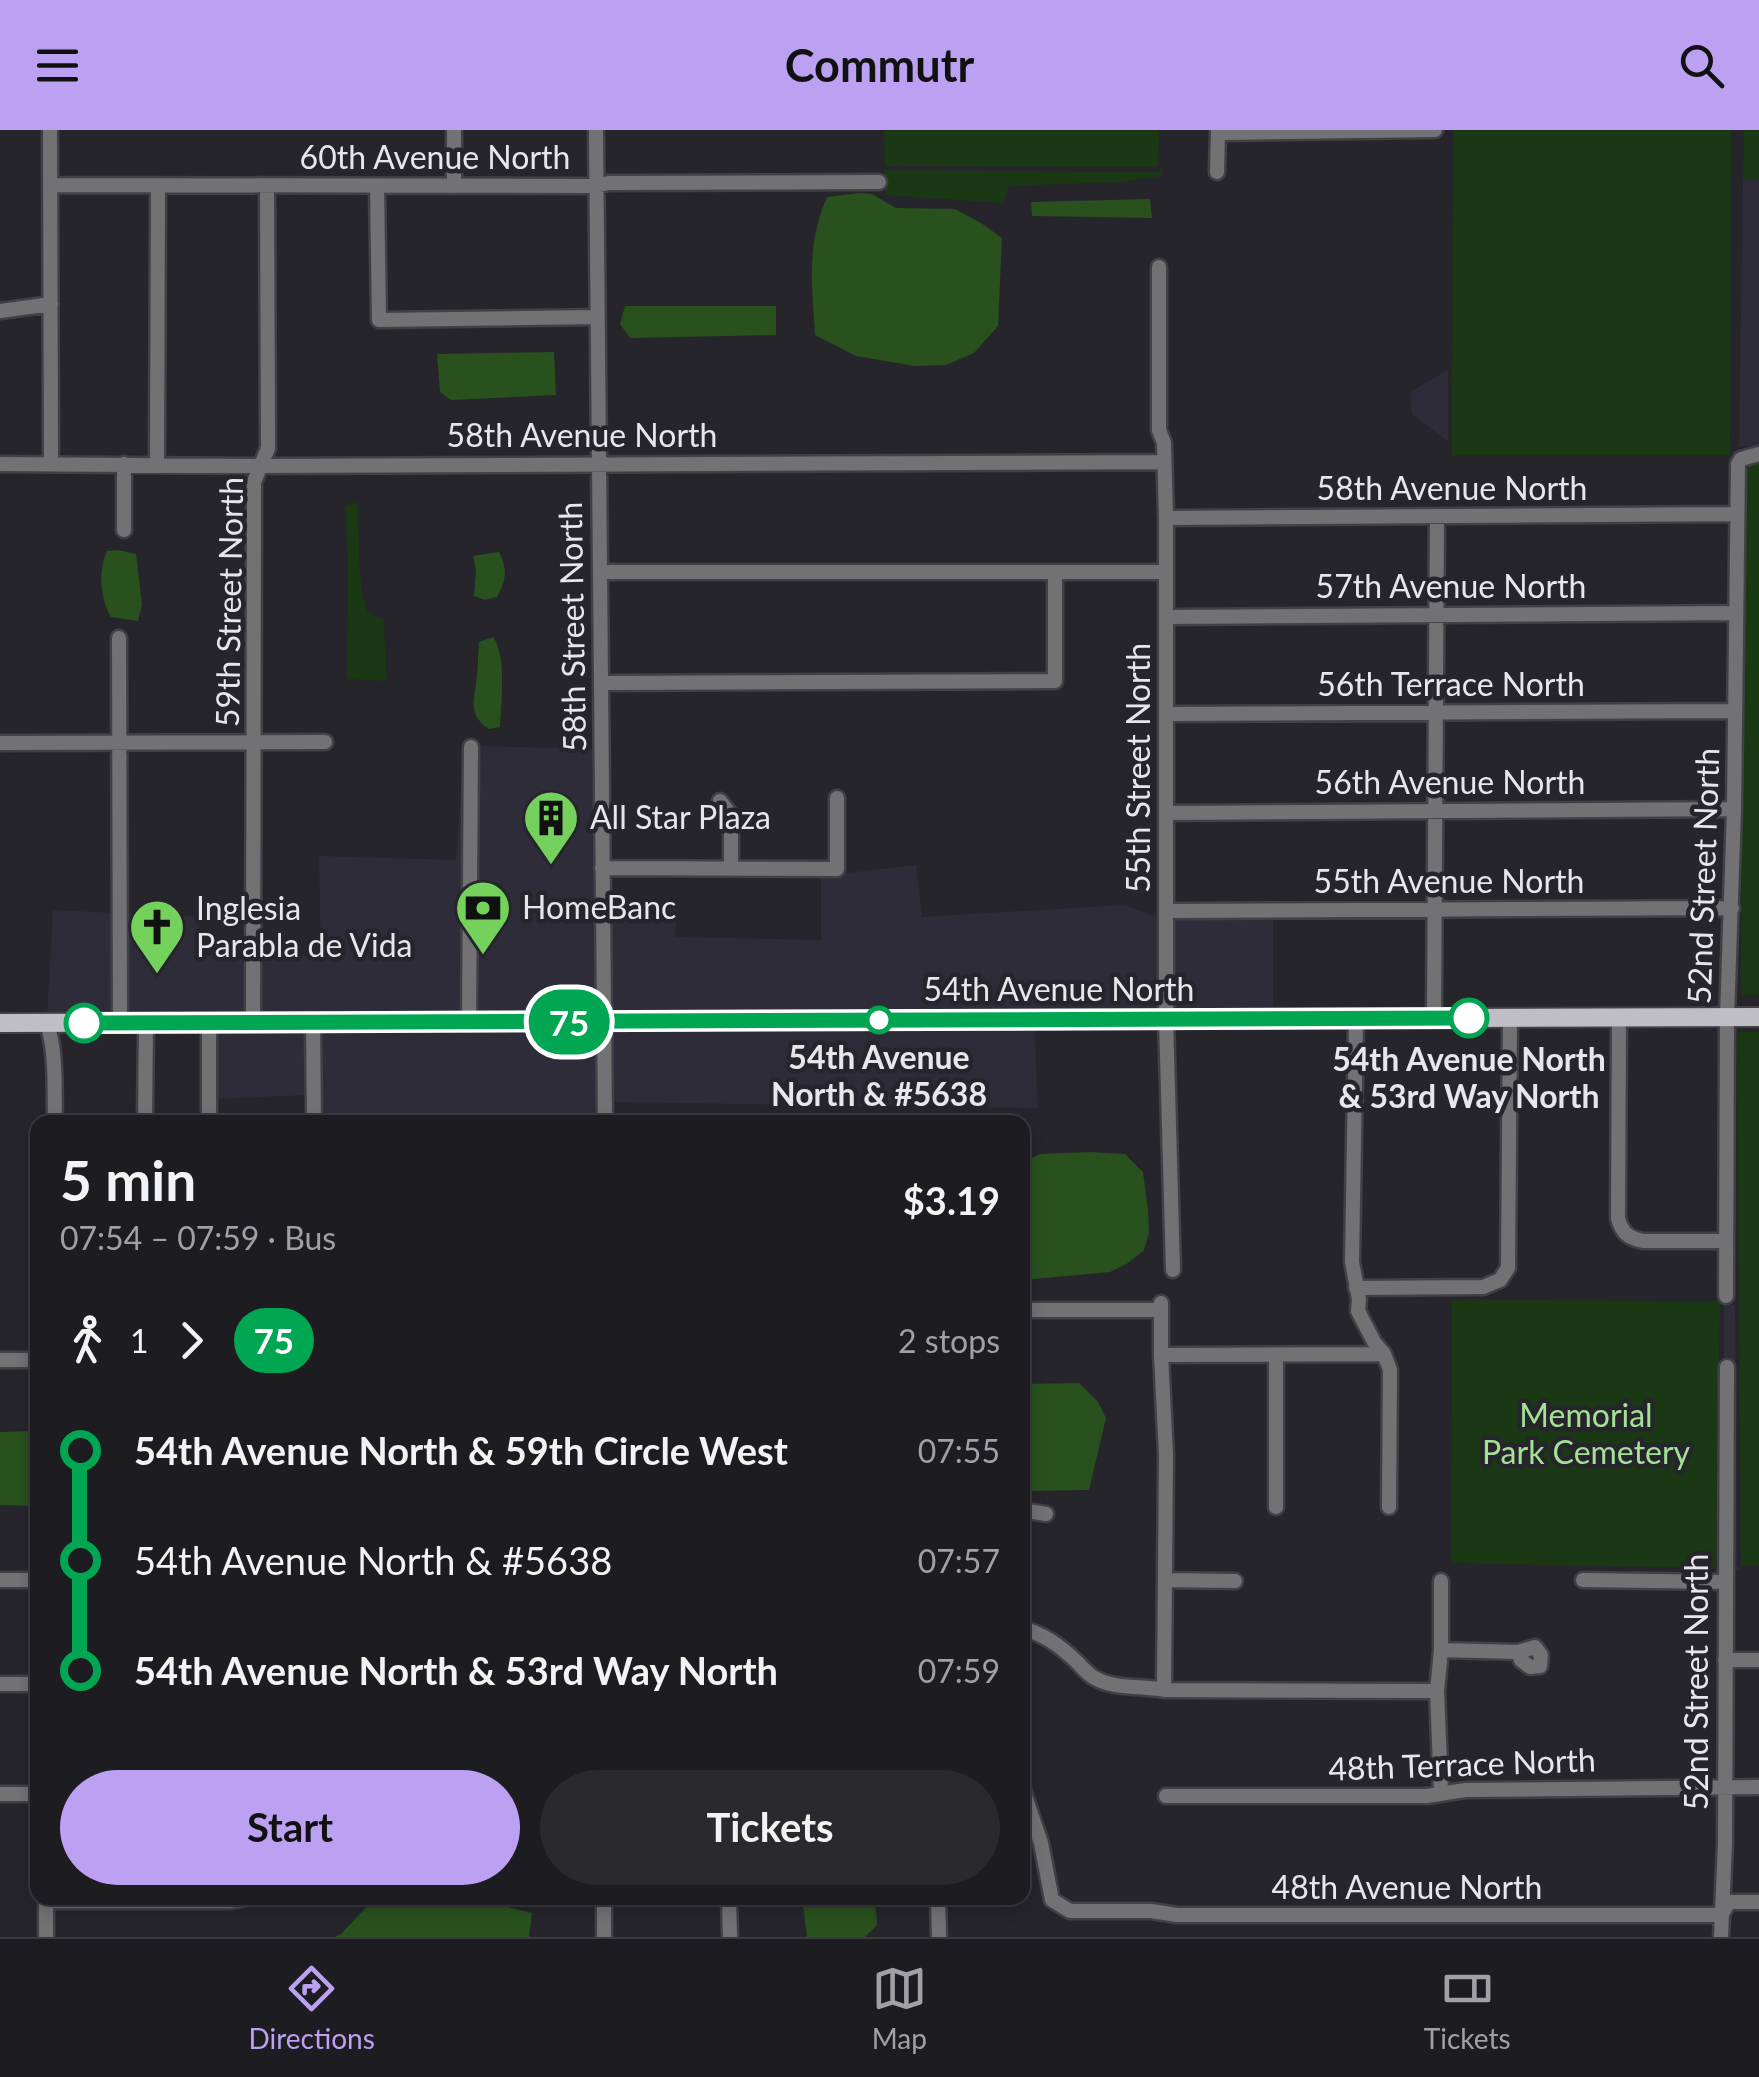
<!DOCTYPE html>
<meta charset="utf-8">
<style>
body{margin:0;font-family:Lato,sans-serif;background:#29292e;color:#f1f3f6;height:100vh;display:flex;flex-direction:column;font-size:38px;white-space:nowrap}
*{box-sizing:border-box;margin:0}
p{font-size:32px;color:#a0a1a5}
.icon{flex:none;width:55px;height:55px;fill:none;stroke:currentColor;stroke-width:2;stroke-linecap:round;stroke-linejoin:round}
.map{position:relative;flex:1;overflow:hidden}
.sheet{position:absolute;left:30px;top:985px;width:1000px;height:790px;display:flex;flex-direction:column;background:#1c1c21;border-radius:20px;box-shadow:0 5px 15px #0003,0 0 0 2px #3a3a3f}
.sheet>*{flex:none}
.badge{padding:0 20px;border-radius:32px;font-size:35px;line-height:65px}
.map>.badge{position:absolute;translate:-50% -50%;box-shadow:0 0 0 5px #fff}
.legs{display:flex;align-items:center;gap:15px;height:110px;padding:0 30px;font-size:32px}
.legs p{margin-inline-start:auto}
.headline{display:flex;align-items:center;justify-content:space-between;height:170px;padding:0 30px}
h1{font-size:55px;font-weight:700;line-height:75px}
.cta{display:flex;gap:20px;margin-top:auto;padding:20px 30px}
.cta a{flex:1;height:115px;border-radius:60px;background:#bca0f2;color:#111;font-size:40px;font-weight:700;line-height:115px;text-align:center}
.cta a+a{background:#29292e;color:#f1f3f6}
ul{padding:0 30px;list-style:none}
li{display:flex;align-items:center;gap:35px;height:110px;font-size:38px}
li i{display:grid;place-items:center;width:15px;height:100%;margin:0 12px;background:currentColor}
li i::after{content:'';width:25px;height:25px;margin:-12px;border:8px solid;border-radius:50%;background:#1c1c21}
li p{margin-inline-start:auto}
li:first-child i{background:linear-gradient(#0000 50%,currentColor 0)}
li:last-child i{background:linear-gradient(currentColor 50%,#0000 0)}
header{display:flex;justify-content:space-between;align-items:center;height:130px;padding:0 30px;background:#bca0f2;color:#111;font-size:45px;font-weight:700}
.menu{display:flex;justify-content:space-around;align-items:center;height:140px;border-top:2px solid #3a3a3f;background:#1c1c21;font-size:28px;color:#a0a1a5}
.menu a{display:grid;justify-items:center;gap:5px}
.menu .current{color:#bca0f2}
.map>svg:first-child{display:block}
</style>
<header><svg class="icon" aria-label="menu" viewBox="0 0 24 24"><path d="M4 6h16M4 12h16M4 18h16"/></svg>Commutr<svg class="icon" aria-label="search" viewBox="0 0 24 24"><circle cx="10" cy="10" r="6"/><path d="M15 15l6 6"/></svg></header>
<div class="map">
<svg width="1759" height="1807" viewBox="0 0 1759 1807">
<rect width="100%" height="100%" fill="#26252c"/>
<path fill="#2f2c39" d="M1755 0 1759 23V316H1739L1743 50Z
M1448 240V311L1412 284 1410 262Z
M464 615H468L465 886 258 887V826H321L319 726 456 730Z
M478 616 596 619 600 886H474Z
M916 735 922 787 1124 775 1162 789 1161 884 609 886V778L678 780 674 807 821 810V746Z
M53 780 115 783V887H47Z
M125 783 199 787 200 825H249L248 887H125Z
M1172 788H1273V884H1171Z
M1034 895 1038 978 609 972V897Z
M600 897V992H319L318 898Z
M214 898H309V965L214 969Z
M1724 1175H1735L1737 1435 1741 1440H1759H1729L1732 1232 1724 1231Z"/>
<path fill="#1b3814" d="M884 0H1159L1158 37 885 36Z
M1163 0 1162 46 1121 52 1009 56 1003 73 885 65 884 40 1158 42 1162 37Z
M1453 0H1731L1730 325H1452Z
M1744 0H1759V50H1743Z
M1744 334H1759V865H1741Z
M358 372C359 392 357 472 370 484 374 487 379 488 384 490L386 551 347 549 348 433 345 376Z
M1737 902H1759V1435H1741Z
M1452 1170 1720 1171 1716 1438 1451 1433Z"/>
<path fill="#28511e" d="M859 63 872 64 896 78 955 79 981 93 1002 108 998 196 974 223 946 235 914 236 856 226 815 205C812 153 806 116 827 67Z
M1150 69 1152 88 1032 86 1031 72Z
M625 176H776V205L630 208 620 194Z
M554 222 556 265 451 270 440 262 437 224Z
M118 420 136 424 142 474 138 491 111 487C100 468 98 441 107 421Z
M499 422C508 439 506 451 497 467L485 470 474 466 476 441 473 426Z
M493 507C507 526 501 572 500 597L489 599C466 583 475 570 477 546 478 535 478 523 479 512Z
M1090 1022 1125 1024 1143 1042 1148 1080 1149 1103 1144 1120 1128 1133 1110 1142 1023 1150V1033L1040 1024Z
M1079 1253 1098 1272 1106 1288 1089 1360 1023 1361V1254Z
M37 1301V1376L0 1375V1302Z
M375 1768H479L487 1772 532 1783 529 1807H335L341 1804Z
M802 1768H875L877 1795 865 1807H807Z"/>
<g fill="none" stroke-linecap="round" stroke-linejoin="round">
<g stroke="#414047" stroke-width="19">
<path id="minor" d="M50 0 51 333
M596 0 605 992
M1218 0 1224 3 1435 0
M1217 42 1218 0
M50 55 596 56 608 53 879 52
M377 56 379 190 597 187
M454 56V0
M1159 137V300L1164 313 1166 388V889L1173 1140
M0 181 51 174
M0 334 259 336 1163 332
M124 334V400
M157 334 158 56
M1166 388 1737 384
M600 442H1165
M1167 487 1736 483
M119 508 120 893
M601 553 1055 551V442
M1167 584 1735 581
M0 613 325 612
M720 671 731 685V738
M1166 683 1734 679
M602 738 837 739V668
M1167 781 1732 778
M1434 888 1437 387
M1619 888 1618 1088C1622 1103 1628 1108 1643 1111H1725
M1356 889 1352 1132 1359 1169 1358 1181 1374 1212 1384 1224 1390 1240 1389 1377
M253 892 254 352 268 318 267 56
M313 892 314 992
M469 892 471 617
M47 893C57 925 54 959 55 992
M145 992 146 893
M209 992V892
M1356 1158 1483 1157 1500 1150 1508 1138 1510 888
M1726 1166 1727 887 1734 679 1738 334 1741 329 1759 324
M1161 1173V1225L1166 1325 1164 1560
M1022 1180H1160
M1161 1225 1384 1224
M1276 1225V1377
M0 1230H38
M1022 1380 1046 1384
M0 1450H38
M1165 1450 1235 1451
M1583 1450 1724 1452
M1441 1451V1520L1437 1561 1441 1662
M1022 1498C1045 1505 1059 1515 1076 1531 1082 1537 1087 1543 1093 1547 1114 1560 1141 1555 1164 1560L1437 1561
M1441 1520 1518 1522 1535 1517 1541 1525 1540 1536 1530 1537 1521 1530 1518 1522
M1725 1530H1759
M0 1554H38
M1022 1657 1041 1713 1052 1770 1070 1781H1151L1177 1785H1721L1729 1772H1759
M0 1664H38
M1166 1666H1427L1465 1660 1759 1657
M46 1768V1807
M938 1768 939 1807
M729 1769 730 1807
M46 1771H230L247 1768
M604 1807V1768
M1721 1807 1725 1713 1727 1237"/>
</g>
<g stroke="#414047" stroke-width="22">
<path id="major" d="M0 893 1759 887"/>
</g>
<use href="#minor" stroke="#727275" stroke-width="14"/>
<use href="#major" stroke="#bfbec6" stroke-width="18"/>
</g>
<g fill="none" stroke-linecap="round" stroke-linejoin="round">
<g stroke="#fff" stroke-width="22">
<path id="line-1" d="M84 893 1469 888"/>
</g>
<use href="#line-1" stroke="#00a651" stroke-width="15"/>
</g>
<defs>
<g id="building-pin" transform="scale(2.875)"><path d="M0 17L-7.5 6A9.5 9.5 0 1 1 7.5 6Z" fill="#74d25c" stroke="#26252c"/><path d="M-4-6H4V6H1V3H-1V6H-4ZM-2.5-4.3h1.7v1.8h-1.7ZM.8-4.3h1.7v1.8H.8ZM-2.5-1h1.7V.8h-1.7ZM.8-1h1.7V.8H.8Z" fill="#111"/></g>
<g id="bank-pin" transform="scale(2.875)"><path d="M0 17L-7.5 6A9.5 9.5 0 1 1 7.5 6Z" fill="#74d25c" stroke="#26252c"/><path d="M-6-4H6V4H-6ZM0-2.3a2.3 2.3 0 1 0 0 4.6a2.3 2.3 0 1 0 0-4.6Z" fill="#111"/></g>
<g id="church-pin" transform="scale(2.875)"><path d="M0 17L-7.5 6A9.5 9.5 0 1 1 7.5 6Z" fill="#74d25c" stroke="#26252c"/><path d="M-1.2-6h2.4v3.5h3.3v2.4h-3.3V6h-2.4V-.1h-3.3v-2.4h3.3Z" fill="#111"/></g>
</defs>
<g fill-rule="evenodd">
<use href="#building-pin" x="551" y="688"/>
<use href="#bank-pin" x="483" y="778"/>
<use href="#church-pin" x="157" y="797"/>
</g>
<g fill="#fff" stroke="#00a651" stroke-width="5">
<circle cx="1469" cy="888" r="18"/>
<circle cx="879" cy="890" r="12"/>
<circle cx="84" cy="893" r="18"/>
</g>
<g text-anchor="middle" stroke-width="9" stroke-linejoin="round" paint-order="stroke">
<g font-size="32" fill="#e7e7eb" stroke="#26252c">
<text x="435" y="39">60th Avenue North</text>
<text x="582" y="317">58th Avenue North</text>
<text x="1452" y="370">58th Avenue North</text>
<text x="1451" y="468">57th Avenue North</text>
<text transform="translate(230 472) rotate(-89)" y="11">59th Street North</text>
<text transform="translate(573 497) rotate(-91)" y="11">58th Street North</text>
<text x="1451" y="566">56th Terrace North</text>
<text transform="translate(1139 638) rotate(-90)" y="11">55th Street North</text>
<text x="1450" y="664">56th Avenue North</text>
<text transform="translate(1704 746) rotate(-88)" y="11">52nd Street North</text>
<text x="1449" y="763">55th Avenue North</text>
<text x="1059" y="871">54th Avenue North</text>
<text transform="translate(1697 1552) rotate(-90)" y="11">52nd Street North</text>
<text transform="translate(1462 1635) rotate(-2)" y="11">48th Terrace North</text>
<text x="1407" y="1769">48th Avenue North</text>
</g>
<g font-size="32" fill="#e7e7eb" stroke="#26252c" text-anchor="start">
<text x="590" y="699">All Star Plaza</text>
<text x="522" y="789">HomeBanc</text>
<text x="196" y="790">Inglesia<tspan x="196" dy="37">Parabla de Vida</tspan></text>
</g>
<g font-size="32" font-weight="bold" fill="#e7e7eb" stroke="#26252c">
<text x="879" y="939">54th Avenue<tspan x="879" dy="37">North &amp; #5638</tspan></text>
<text x="1469" y="941">54th Avenue North<tspan x="1469" dy="37">&amp; 53rd Way North</tspan></text>
</g>
<g font-size="32" fill="#a3e194" stroke="#26252c">
<text x="1586" y="1297">Memorial<tspan x="1586" dy="37">Park Cemetery</tspan></text>
</g>
</g>
</svg>
<b class="badge" style="left:569px;top:892px;background:#00a651;color:#fff">75</b>
<section class="sheet">
<div class="headline"><div><h1>5 min</h1><p>07:54 – 07:59 · Bus</p></div><b>$3.19</b></div>
<div class="legs"><svg class="icon" aria-label="walk" viewBox="0 0 24 24"><circle cx="13" cy="4" r="2"/><path d="M13 8l-2 6 4 7M11 14l-3 7M7 12l3-4h3l4 4"/></svg>1<svg class="icon" aria-label="forward" viewBox="0 0 24 24"><path d="M9 5l7 7-7 7"/></svg><b class="badge" style="background:#00a651;color:#fff">75</b><p>2 stops</p></div>
<ul>
<li><i style="color:#00a651"></i><b>54th Avenue North &amp; 59th Circle West</b><p>07:55</p></li>
<li><i style="color:#00a651"></i><span>54th Avenue North &amp; #5638</span><p>07:57</p></li>
<li><i style="color:#00a651"></i><b>54th Avenue North &amp; 53rd Way North</b><p>07:59</p></li>
</ul>
<div class="cta"><a>Start</a><a>Tickets</a></div>
</section>
</div>
<nav class="menu">
<a class="current"><svg class="icon" aria-label="directions" viewBox="0 0 24 24"><path d="M12 3l9 9-9 9-9-9zM9 14v-3h6M13 9l2 2-2 2"/></svg>Directions</a>
<a><svg class="icon" aria-label="map" viewBox="0 0 24 24"><path d="M3 6l6-2 6 2 6-2v14l-6 2-6-2-6 2zM9 4v14M15 6v14"/></svg>Map</a>
<a><svg class="icon" aria-label="tickets" viewBox="0 0 24 24"><path d="M3 7h18v10H3zM15 7v10"/></svg>Tickets</a>
</nav>
